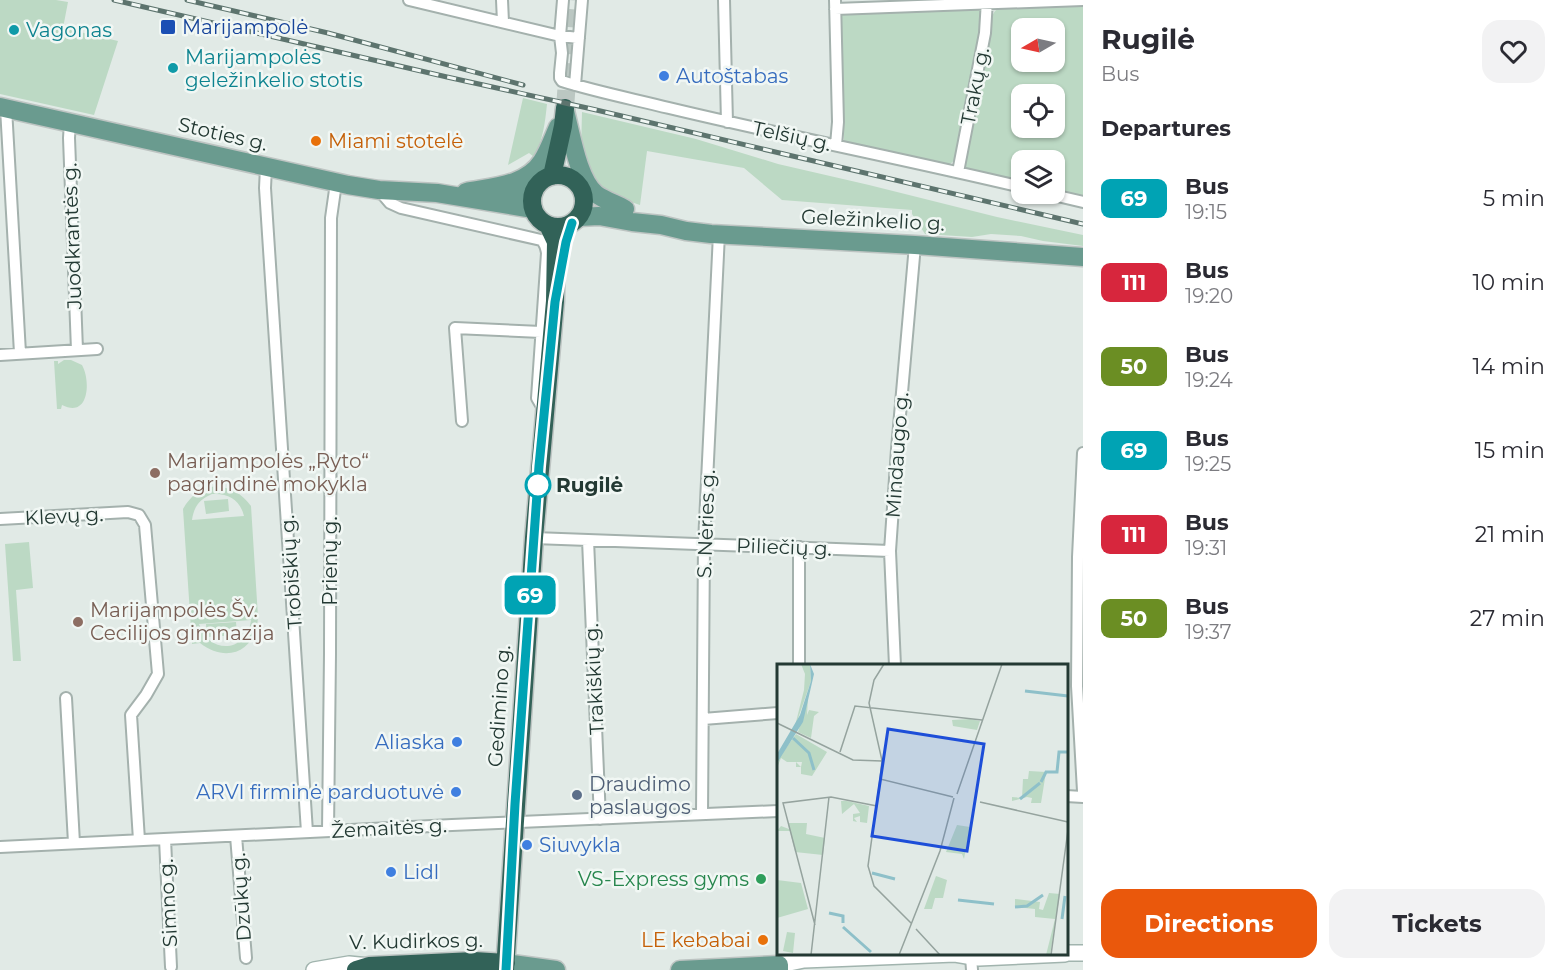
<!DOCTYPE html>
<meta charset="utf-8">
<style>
body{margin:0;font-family:Montserrat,sans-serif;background:#f2f2f3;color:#2b2b33;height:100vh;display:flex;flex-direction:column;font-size:22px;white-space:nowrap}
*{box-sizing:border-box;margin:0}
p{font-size:20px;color:#7c7c81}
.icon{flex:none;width:33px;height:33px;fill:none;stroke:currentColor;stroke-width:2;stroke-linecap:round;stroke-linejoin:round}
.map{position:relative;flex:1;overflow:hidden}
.sheet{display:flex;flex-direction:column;background:#fff;width:480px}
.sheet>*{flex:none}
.badge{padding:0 12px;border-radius:9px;font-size:21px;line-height:39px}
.needle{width:39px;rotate:261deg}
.controls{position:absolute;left:1011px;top:18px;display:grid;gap:12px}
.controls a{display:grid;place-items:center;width:54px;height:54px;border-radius:12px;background:#fff;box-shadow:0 2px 4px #0004;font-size:30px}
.map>.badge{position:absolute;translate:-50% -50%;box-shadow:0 0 0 3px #fff}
h2{padding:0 18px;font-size:22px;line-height:54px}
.round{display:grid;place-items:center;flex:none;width:63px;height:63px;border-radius:18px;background:#f2f2f3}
.summary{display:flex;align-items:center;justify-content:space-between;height:102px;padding:0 18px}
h1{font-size:28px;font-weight:700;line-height:45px}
.primary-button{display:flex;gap:12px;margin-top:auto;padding:12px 18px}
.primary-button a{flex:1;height:69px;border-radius:18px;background:#ea580c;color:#fff;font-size:24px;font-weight:700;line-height:69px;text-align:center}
.primary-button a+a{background:#f2f2f3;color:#2b2b33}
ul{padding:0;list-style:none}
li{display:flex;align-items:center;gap:18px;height:84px;padding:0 18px}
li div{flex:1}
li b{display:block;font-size:22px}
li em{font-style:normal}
li .badge{min-width:66px;font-weight:700;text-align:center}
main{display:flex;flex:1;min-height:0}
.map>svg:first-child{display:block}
</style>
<main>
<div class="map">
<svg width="1083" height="970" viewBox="0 0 1083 970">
<rect width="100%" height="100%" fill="#e1eae6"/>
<path fill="#bcd9c4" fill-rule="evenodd" d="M0 0H56L68 2 63 28 118 41 94 115 0 94Z
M1083 4V198L1055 191 1054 160H1022L1021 183 969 171 964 164 992 16 995 11 1001 7ZM1022 28H1054V62H1022ZM1022 94H1054V128H1022Z
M978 8 982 10 983 15 957 156C953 162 951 165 944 165L844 143 840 22V16L844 12Z
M523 98 547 104C545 123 543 140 534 157L529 153 508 165Z
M582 112 696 139 778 164 869 185 997 217 1083 235V246L1043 241 1021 236 991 234 972 237 925 234 912 214V210L782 200 744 168 647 151 640 205 607 194 598 188 581 151Z
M64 360H71L82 365C91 381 89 419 62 405L61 409H57L54 361H58V364Z
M216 486C232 488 241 493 251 506L258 617C256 651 227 664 200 643L192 644 183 509C191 495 200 489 216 486ZM212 494C229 493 240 500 244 516L192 520C194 506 200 499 212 494ZM251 620C247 653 209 655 199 624Z
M228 499 229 511 206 514 204 501Z
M29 542 33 588 16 590 21 661H13L5 544Z
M236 622 237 635 207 637 206 624Z"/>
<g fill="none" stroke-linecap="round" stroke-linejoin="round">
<path stroke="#bbc7c2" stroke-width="18" stroke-dasharray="18 9" stroke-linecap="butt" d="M565 108 573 0"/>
<g stroke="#a4b1ad" stroke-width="14">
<path id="street" d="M409 0 560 36 579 38
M502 0 503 22
M563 0 560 36 562 53 560 73V78L562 81C597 92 633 99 669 108 786 136 904 159 1022 187
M724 0 727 122
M835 0 838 122 836 145
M835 9 1083 0
M575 85 582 0
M6 108 20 353
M70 122 69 138 77 350
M266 167 265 188 307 832
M958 172 985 33 987 0
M379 190 390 203 401 208 541 240C546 244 546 248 547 253L537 398 544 410
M1049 194 1083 202
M0 355 97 349
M462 421 455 328 541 332
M1083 453 1078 557 1077 686 1083 791
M0 519 128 512 139 515 145 525 158 674 146 695 131 715 139 840
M534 538 890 551
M588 540 600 819
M799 666V547
M895 666 890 551 897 449 915 245
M66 698 74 843
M703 719 778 713
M1066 796 1083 797
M702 814 704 543 719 234
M328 831 330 654 331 218 336 183
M236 836 246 958
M165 839 171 967
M0 847 452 825 778 811
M971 957 972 970"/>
</g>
<g stroke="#a1b4ae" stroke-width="18">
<path id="secondary" d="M1066 953H1083
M779 965 804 960 955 954 979 958 1065 954
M314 970 349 964 369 966"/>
</g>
<g stroke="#bdc4c2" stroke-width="21">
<path id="primary" d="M0 107 348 185 379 190 437 193 533 209
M565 111C571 133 578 180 596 194 604 200 616 204 625 209
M503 191H534
M466 192C492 187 526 186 542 161 549 150 553 138 558 127
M579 217 599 216 632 222 661 225 686 231 711 234 915 245 1083 257
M506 963 556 970
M680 970 779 965V970"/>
</g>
<g stroke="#bdc4c2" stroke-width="21">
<path id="highway" d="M532 201a26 26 0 1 1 52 0a26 26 0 1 1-52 0Z
M552 176 563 126 565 108
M356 970 369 966 474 961 506 963
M505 970 534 538 555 301 556 242 548 225"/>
</g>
<use href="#street" stroke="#fff" stroke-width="10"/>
<use href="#secondary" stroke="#fff" stroke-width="15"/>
<use href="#primary" stroke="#6a9b8f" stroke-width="18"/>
<use href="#highway" stroke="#326258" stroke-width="18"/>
<g stroke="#5d746e" stroke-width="5">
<path id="rail" d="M114 0 447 77 592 109 1083 224
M187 0 328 33 523 85"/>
</g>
<use href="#rail" stroke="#f1f7f4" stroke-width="3" stroke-dasharray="9" stroke-linecap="butt"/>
</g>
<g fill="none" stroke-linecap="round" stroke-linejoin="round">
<g stroke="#fff" stroke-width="14">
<path id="line" d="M506 970 515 804 539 466 555 302 566 242 572 223"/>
</g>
<use href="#line" stroke="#00a3b4" stroke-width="9"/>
</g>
<rect fill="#1a4fb4" stroke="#f1f7f4" stroke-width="2" x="160" y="19" width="16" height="16" rx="3"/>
<g fill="#0f9aa8" stroke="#f1f7f4" stroke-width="2">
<circle cx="14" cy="30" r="6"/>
<circle cx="173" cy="68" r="6"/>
</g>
<g fill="#3f7fe0" stroke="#f1f7f4" stroke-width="2">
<circle cx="664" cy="76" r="6"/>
<circle cx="457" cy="742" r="6"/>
<circle cx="456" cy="792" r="6"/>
<circle cx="527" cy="845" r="6"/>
<circle cx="391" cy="872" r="6"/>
</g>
<g fill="#e8710a" stroke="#f1f7f4" stroke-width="2">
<circle cx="316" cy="141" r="6"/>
<circle cx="763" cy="940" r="6"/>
</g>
<g fill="#8d6e63" stroke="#f1f7f4" stroke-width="2">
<circle cx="155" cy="473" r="6"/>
<circle cx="78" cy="622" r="6"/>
</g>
<circle fill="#fff" stroke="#00a3b4" stroke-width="3" cx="538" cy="485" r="12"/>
<circle fill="#5c6f8a" stroke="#f1f7f4" stroke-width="2" cx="577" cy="795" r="6"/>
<circle fill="#2e9e5b" stroke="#f1f7f4" stroke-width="2" cx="761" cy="879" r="6"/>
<g text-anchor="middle" stroke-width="5" stroke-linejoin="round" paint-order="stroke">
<g font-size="20" fill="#164399" stroke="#f1f7f4" text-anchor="start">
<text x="182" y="34">Marijampolė</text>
</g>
<g font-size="20" fill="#0d838f" stroke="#f1f7f4" text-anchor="start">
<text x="26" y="37">Vagonas</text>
<text x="185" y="64">Marijampolės<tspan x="185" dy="23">geležinkelio stotis</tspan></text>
</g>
<g font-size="20" fill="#366cbe" stroke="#f1f7f4" text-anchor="start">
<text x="676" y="83">Autoštabas</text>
<text x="445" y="749" text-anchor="end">Aliaska</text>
<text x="444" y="799" text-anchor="end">ARVI firminė parduotuvė</text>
<text x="539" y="852">Siuvykla</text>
<text x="403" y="879">Lidl</text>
</g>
<g font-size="20" fill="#233933" stroke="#f1f7f4">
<text transform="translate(975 86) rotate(-79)" y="7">Trakų g.</text>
<text transform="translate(223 134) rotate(13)" y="7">Stoties g.</text>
<text transform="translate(792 136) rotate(12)" y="7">Telšių g.</text>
<text transform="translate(873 220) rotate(3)" y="7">Geležinkelio g.</text>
<text transform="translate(72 236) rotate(-92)" y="7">Juodkrantės g.</text>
<text transform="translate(897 455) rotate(-86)" y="7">Mindaugo g.</text>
<text transform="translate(64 516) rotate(-3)" y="7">Klevų g.</text>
<text transform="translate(706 524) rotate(-88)" y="7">S. Nėries g.</text>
<text transform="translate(784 547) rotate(2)" y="7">Piliečių g.</text>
<text transform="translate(330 561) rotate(-90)" y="7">Prienų g.</text>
<text transform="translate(291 572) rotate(-94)" y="7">Trobiškių g.</text>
<text transform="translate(594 679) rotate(-93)" y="7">Trakiškių g.</text>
<text transform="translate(499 706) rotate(-86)" y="7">Gedimino g.</text>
<text transform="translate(389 828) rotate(-3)" y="7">Žemaitės g.</text>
<text transform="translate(241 897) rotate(-94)" y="7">Dzūkų g.</text>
<text transform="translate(168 903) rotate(-93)" y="7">Simno g.</text>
<text transform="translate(416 941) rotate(-1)" y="7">V. Kudirkos g.</text>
</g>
<g font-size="20" fill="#c56008" stroke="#f1f7f4" text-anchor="start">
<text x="328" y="148">Miami stotelė</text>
<text x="751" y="947" text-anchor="end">LE kebabai</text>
</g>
<g font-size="20" fill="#785e54" stroke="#f1f7f4" text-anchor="start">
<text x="167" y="468">Marijampolės „Ryto“<tspan x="167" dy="23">pagrindinė mokykla</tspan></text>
<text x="90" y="617">Marijampolės Šv.<tspan x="90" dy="23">Cecilijos gimnazija</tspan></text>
</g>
<g font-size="20" font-weight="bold" fill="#233933" stroke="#f1f7f4" text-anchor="start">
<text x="556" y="492">Rugilė</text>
</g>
<g font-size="20" fill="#4e5e75" stroke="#f1f7f4" text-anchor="start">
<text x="589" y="791">Draudimo<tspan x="589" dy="23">paslaugos</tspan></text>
</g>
<g font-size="20" fill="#27864d" stroke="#f1f7f4" text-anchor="end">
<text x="749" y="886">VS-Express gyms</text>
</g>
</g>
<g transform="translate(777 664)">
<rect width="291" height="291" fill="#e1eae6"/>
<path d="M24 0H33L34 17 17 66 27 26 28 10ZM31 34 30 51 32 46 42 48 37 52 34 74 21 68ZM175 56 193 55 203 57 200 66 176 62ZM19 70 50 88 35 112 24 110V103H19V98L24 103 25 98H10L4 94 0 104 2 94ZM252 107 269 108 264 139H254L255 134 250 133 235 137V133L245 134 246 115H251ZM64 137H70L92 142 90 159 83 158V152L77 154 80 158 76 157V150L83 149 77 140 65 150ZM11 159H30L29 170 48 174 46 191 18 188 13 167H0L4 162 12 165ZM180 161 193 163 187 195 185 190 169 188ZM159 212 170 216 166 234H158L155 245H147ZM0 216 24 219 31 245 0 254ZM272 229 283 230 273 291H269L278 255 258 253V245L238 243V235L263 238 262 245 266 246ZM10 268 18 269 16 289 6 287Z" fill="#bcd9c4"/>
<path d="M33 0 37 10 26 58 0 99V90L23 51 34 17Z" fill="#8ec0c9"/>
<path fill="none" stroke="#8ec0c9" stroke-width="3" d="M248 27 291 32M16 74 32 89 37 106M264 118 269 108H280L282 88H291M243 135 263 119M95 209 118 215M181 236 217 240M238 243 250 242 266 231M52 249 66 252V259M285 255 288 232M66 263 94 288"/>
<path fill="none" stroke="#95a39e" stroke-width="1.5" d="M0 59 76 96 105 97M63 88 78 42 205 56M105 97 103 115 176 133M106 101 92 39 97 16 107 0M103 115 91 202 97 222 134 259M180 130 225 0M203 138 291 158M38 261 6 139 54 133 100 142M139 265 163 291M34 291 52 133M122 291 163 187 177 134M274 291 291 166"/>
<path fill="#1d4ed8" fill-opacity="0.15" stroke="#1d4ed8" stroke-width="3" d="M111 65 207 80 190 187 95 172Z"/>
<rect width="291" height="291" fill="none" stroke="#233933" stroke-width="3"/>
</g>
</svg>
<div class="controls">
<a><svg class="needle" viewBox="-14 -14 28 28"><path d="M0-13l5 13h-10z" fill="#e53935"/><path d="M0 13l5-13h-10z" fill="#7c7c81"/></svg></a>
<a><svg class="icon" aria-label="locate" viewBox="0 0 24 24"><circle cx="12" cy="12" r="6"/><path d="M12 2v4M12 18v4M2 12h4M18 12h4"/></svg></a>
<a><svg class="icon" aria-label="layers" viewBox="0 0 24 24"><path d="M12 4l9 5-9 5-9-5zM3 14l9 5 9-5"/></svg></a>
</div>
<b class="badge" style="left:530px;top:595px;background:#00a3b4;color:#fff">69</b>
</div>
<section class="sheet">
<div class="summary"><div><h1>Rugilė</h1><p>Bus</p></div><a class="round"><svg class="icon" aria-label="heart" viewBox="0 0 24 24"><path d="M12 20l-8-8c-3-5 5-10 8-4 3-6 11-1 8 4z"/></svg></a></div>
<h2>Departures</h2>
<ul>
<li><span class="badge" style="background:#00a3b4;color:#fff">69</span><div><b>Bus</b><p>19:15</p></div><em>5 min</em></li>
<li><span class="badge" style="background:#d7263d;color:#fff">111</span><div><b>Bus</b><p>19:20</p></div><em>10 min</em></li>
<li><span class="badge" style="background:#6b8e23;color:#fff">50</span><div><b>Bus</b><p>19:24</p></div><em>14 min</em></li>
<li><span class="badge" style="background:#00a3b4;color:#fff">69</span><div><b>Bus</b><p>19:25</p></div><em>15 min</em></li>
<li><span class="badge" style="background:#d7263d;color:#fff">111</span><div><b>Bus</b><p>19:31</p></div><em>21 min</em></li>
<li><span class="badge" style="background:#6b8e23;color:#fff">50</span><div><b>Bus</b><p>19:37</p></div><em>27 min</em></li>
</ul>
<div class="primary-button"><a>Directions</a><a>Tickets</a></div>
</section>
</main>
